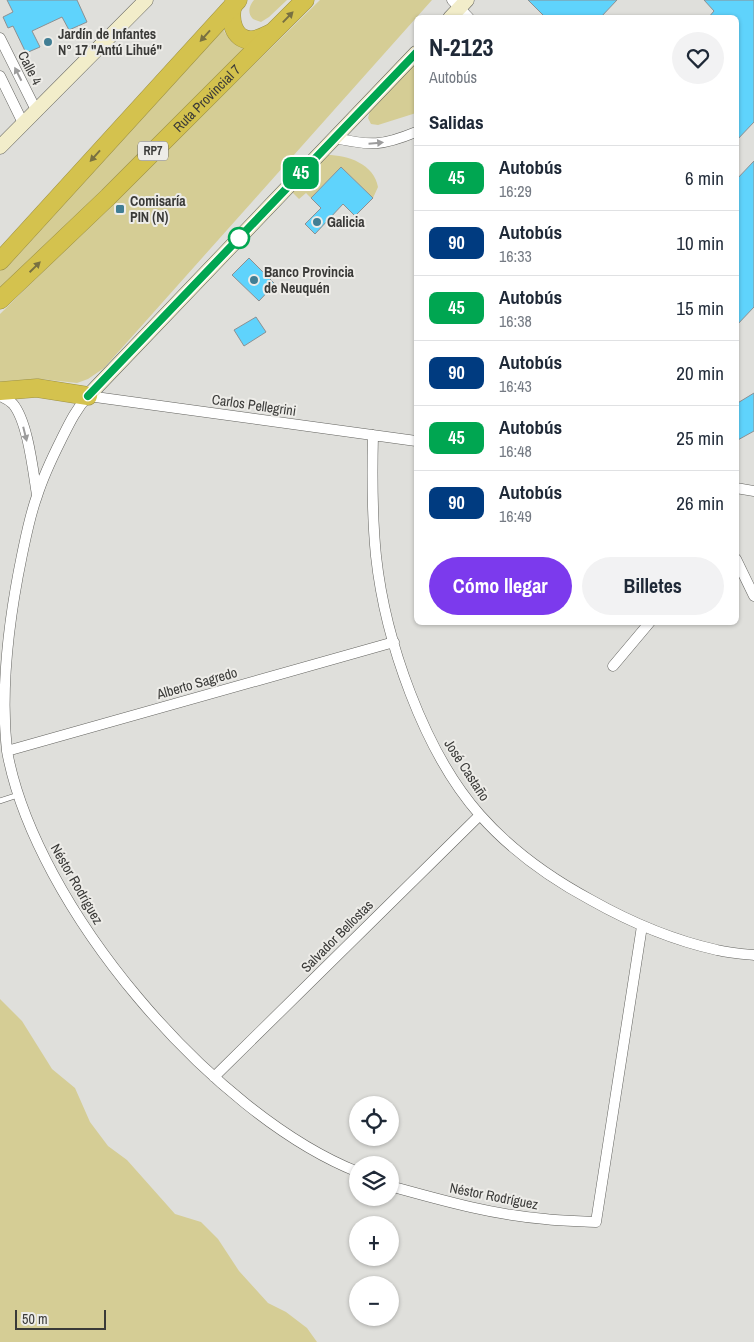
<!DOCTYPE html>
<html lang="es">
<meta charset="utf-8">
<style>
body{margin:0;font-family:"Archivo Narrow",sans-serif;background:#f2f2f3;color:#1f2937;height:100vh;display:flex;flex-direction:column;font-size:19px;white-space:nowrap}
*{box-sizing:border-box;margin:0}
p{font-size:16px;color:#747a83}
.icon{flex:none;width:28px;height:28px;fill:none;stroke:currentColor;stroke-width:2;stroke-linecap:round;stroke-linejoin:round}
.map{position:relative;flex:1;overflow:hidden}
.sheet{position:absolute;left:414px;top:15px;width:325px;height:610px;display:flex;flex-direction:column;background:#fff;border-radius:8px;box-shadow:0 1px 4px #0004}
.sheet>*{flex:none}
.badge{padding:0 10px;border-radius:8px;font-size:18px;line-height:32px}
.buttons{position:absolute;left:349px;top:1096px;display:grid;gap:10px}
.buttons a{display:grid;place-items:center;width:50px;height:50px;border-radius:50%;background:#fff;box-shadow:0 1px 4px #0004;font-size:25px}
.scale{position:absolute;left:15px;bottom:12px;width:91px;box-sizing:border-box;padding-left:5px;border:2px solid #3a3a38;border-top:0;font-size:14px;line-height:18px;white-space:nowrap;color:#3a3a38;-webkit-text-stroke:4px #edece8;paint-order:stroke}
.map>.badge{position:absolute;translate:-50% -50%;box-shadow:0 0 0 2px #fff}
h2{padding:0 15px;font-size:19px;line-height:45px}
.round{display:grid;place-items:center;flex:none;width:52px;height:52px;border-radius:26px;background:#f2f2f3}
.head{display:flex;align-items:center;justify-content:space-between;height:85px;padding:0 15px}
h1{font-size:24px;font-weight:700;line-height:38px}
.primary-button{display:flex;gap:10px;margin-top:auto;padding:10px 15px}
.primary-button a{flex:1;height:58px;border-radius:30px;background:#7c3aed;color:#fff;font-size:20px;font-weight:700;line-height:58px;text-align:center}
.primary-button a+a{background:#f2f2f3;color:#1f2937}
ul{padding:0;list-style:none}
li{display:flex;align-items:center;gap:15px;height:65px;padding:0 15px;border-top:1px solid #e0e1e3}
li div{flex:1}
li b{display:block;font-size:19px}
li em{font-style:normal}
li .badge{min-width:55px;font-weight:700;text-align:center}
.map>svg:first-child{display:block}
</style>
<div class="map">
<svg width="754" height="1342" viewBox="0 0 754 1342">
<rect width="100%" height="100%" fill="#dfdfdb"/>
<path fill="#d5cd95" d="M254 0H287L269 17 261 22 253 19C247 13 249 6 254 0Z
M320 0H432L104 368 88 379 77 383 41 379 0 382V314Z
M221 25C226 37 233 43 246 47L24 267 0 289V269Z
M416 62V113L378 125 371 124 368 118 370 111Z
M327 155C348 155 374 164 378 187L373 198 341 167 311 198 306 193 299 199 291 191Z
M0 999 22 1021 52 1069 75 1088 90 1122 108 1146 127 1160 175 1214 201 1222 218 1239 239 1271 268 1303 286 1312 307 1328 317 1342H0Z"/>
<path fill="#5fd3fc" stroke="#8c9092" d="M7 0H77L87 22 69 30 62 17 32 31 40 47 26 53 13 26 8 28 3 17 13 12Z
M528 0H617L600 18H546Z
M704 0H754V122L736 141V18H708L714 11Z
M754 161V307L736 326V180Z
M341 167 373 198 355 216 343 204 315 234 305 224 321 208 311 198Z
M249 258 275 284 259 301 232 275Z
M256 317 266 332 244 346 234 330Z
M754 393V431L736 441V404Z"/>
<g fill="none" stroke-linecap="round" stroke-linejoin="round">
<g stroke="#62625e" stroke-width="6">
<path id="lane" d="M0 801 18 795"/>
</g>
<g stroke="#62625e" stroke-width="11">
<path id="street" d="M452 0 469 18
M0 38 36 110
M0 76 23 123
M335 138C371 146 382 146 416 132
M0 396C5 398 9 400 13 404 28 422 33 471 37 495
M373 435C372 475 372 516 376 556 385 640 424 752 480 815 511 850 550 878 591 900 630 922 672 940 717 950 729 953 742 954 754 955
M736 488 754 491
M736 559 754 596
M613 666 650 622
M7 751 394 642
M214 1077 480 815
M358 1172C212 1114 35 906 7 751 0 687 9 618 22 555 26 536 30 515 37 496 43 477 52 458 61 440 69 424 76 409 88 396L416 441
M390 1186C441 1200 493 1215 545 1219 562 1221 579 1221 596 1222L642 926"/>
</g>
<g stroke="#62625e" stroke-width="15">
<path id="secondary" d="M450 18 467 0
M0 147 146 0
M88 396 416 53"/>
</g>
<g stroke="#9e9246" stroke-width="19">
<g id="highway">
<path d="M233 5C229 19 233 40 251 40 258 40 265 36 271 33"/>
<path d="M0 261 238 0"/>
<path id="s1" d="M0 300 108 197 305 0"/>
<path d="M0 391 37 388 88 396"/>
</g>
</g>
<use href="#lane" stroke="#fff" stroke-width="5"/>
<use href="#street" stroke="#fff" stroke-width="10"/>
<use href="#secondary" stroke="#f2edca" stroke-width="14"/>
<use href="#highway" stroke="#d4c24e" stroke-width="18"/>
</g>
<defs><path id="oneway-solid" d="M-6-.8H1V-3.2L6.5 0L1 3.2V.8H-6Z" transform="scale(1.25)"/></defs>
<g fill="#787041">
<use href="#oneway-solid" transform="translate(288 17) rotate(-46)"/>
<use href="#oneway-solid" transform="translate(205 36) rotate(132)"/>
<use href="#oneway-solid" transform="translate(95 156) rotate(132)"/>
<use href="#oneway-solid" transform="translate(35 267) rotate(-44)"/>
</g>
<g fill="#9c9c9c">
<use href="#oneway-solid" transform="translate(18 74) rotate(-117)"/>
<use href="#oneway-solid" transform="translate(376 143) rotate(-5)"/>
<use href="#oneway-solid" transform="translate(25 434) rotate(76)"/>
</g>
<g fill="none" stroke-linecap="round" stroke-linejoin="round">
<g stroke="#fff" stroke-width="11">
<path id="line" d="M88 396 416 53"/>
</g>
<use href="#line" stroke="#00a651" stroke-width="8"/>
</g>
<g fill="#417e94" stroke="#edece8" stroke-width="2">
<circle cx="48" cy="42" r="5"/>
<rect x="115" y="204" width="10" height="10" rx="2.5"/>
<circle cx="317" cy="222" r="5"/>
<circle cx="254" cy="280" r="5"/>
</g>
<circle fill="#fff" stroke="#00a651" stroke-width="2.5" cx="239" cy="238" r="10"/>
<g text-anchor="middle" stroke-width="4" stroke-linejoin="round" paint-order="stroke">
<rect fill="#edece8" stroke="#706f6d" stroke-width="1" x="138" y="141.5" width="30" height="19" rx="4"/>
<g font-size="12" font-weight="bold" fill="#3a3a38">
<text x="153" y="155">RP7</text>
</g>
<g font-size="14" font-weight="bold" fill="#3a3a38" stroke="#edece8" text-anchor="start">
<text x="58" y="39">Jardín de Infantes<tspan x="58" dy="16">N° 17 "Antú Lihué"</tspan></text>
<text x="130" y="206">Comisaría<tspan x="130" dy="16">PIN (N)</tspan></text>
<text x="327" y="227">Galicia</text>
<text x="264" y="277">Banco Provincia<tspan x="264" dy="16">de Neuquén</tspan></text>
</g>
<g font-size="14" fill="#3a3a38" stroke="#edece8">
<text transform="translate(30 68) rotate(63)" y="5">Calle 4</text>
<text dy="5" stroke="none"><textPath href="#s1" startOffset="289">Ruta Provincial 7</textPath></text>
<text transform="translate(254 405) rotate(8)" y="5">Carlos Pellegrini</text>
<text transform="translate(197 683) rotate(-16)" y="5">Alberto Sagredo</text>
<text transform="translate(467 770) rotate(57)" y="5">José Castaño</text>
<text transform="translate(77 884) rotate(60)" y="5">Néstor Rodríguez</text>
<text transform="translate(337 936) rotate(-45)" y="5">Salvador Bellostas</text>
<text transform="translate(494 1196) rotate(11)" y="5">Néstor Rodríguez</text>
</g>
</g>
</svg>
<div class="buttons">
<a><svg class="icon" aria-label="locate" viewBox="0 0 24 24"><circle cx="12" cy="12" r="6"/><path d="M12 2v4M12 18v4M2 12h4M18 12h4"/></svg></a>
<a><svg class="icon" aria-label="layers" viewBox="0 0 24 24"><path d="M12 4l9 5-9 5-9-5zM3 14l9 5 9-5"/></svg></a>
<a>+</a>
<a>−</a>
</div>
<div class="scale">50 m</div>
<b class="badge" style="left:301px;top:173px;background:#00a651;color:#fff">45</b>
<section class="sheet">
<div class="head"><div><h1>N-2123</h1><p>Autobús</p></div><a class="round"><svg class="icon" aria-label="heart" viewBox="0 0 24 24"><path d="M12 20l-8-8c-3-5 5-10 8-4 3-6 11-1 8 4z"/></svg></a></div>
<h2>Salidas</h2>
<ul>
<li><span class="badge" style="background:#00a651;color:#fff">45</span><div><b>Autobús</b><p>16:29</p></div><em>6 min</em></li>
<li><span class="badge" style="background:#003b80;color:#fff">90</span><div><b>Autobús</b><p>16:33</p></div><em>10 min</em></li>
<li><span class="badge" style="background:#00a651;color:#fff">45</span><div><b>Autobús</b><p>16:38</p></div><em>15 min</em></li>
<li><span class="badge" style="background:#003b80;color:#fff">90</span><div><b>Autobús</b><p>16:43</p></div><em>20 min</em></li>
<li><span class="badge" style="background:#00a651;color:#fff">45</span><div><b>Autobús</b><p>16:48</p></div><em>25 min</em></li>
<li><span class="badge" style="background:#003b80;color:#fff">90</span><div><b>Autobús</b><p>16:49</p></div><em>26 min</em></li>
</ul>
<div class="primary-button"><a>Cómo llegar</a><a>Billetes</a></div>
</section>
</div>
